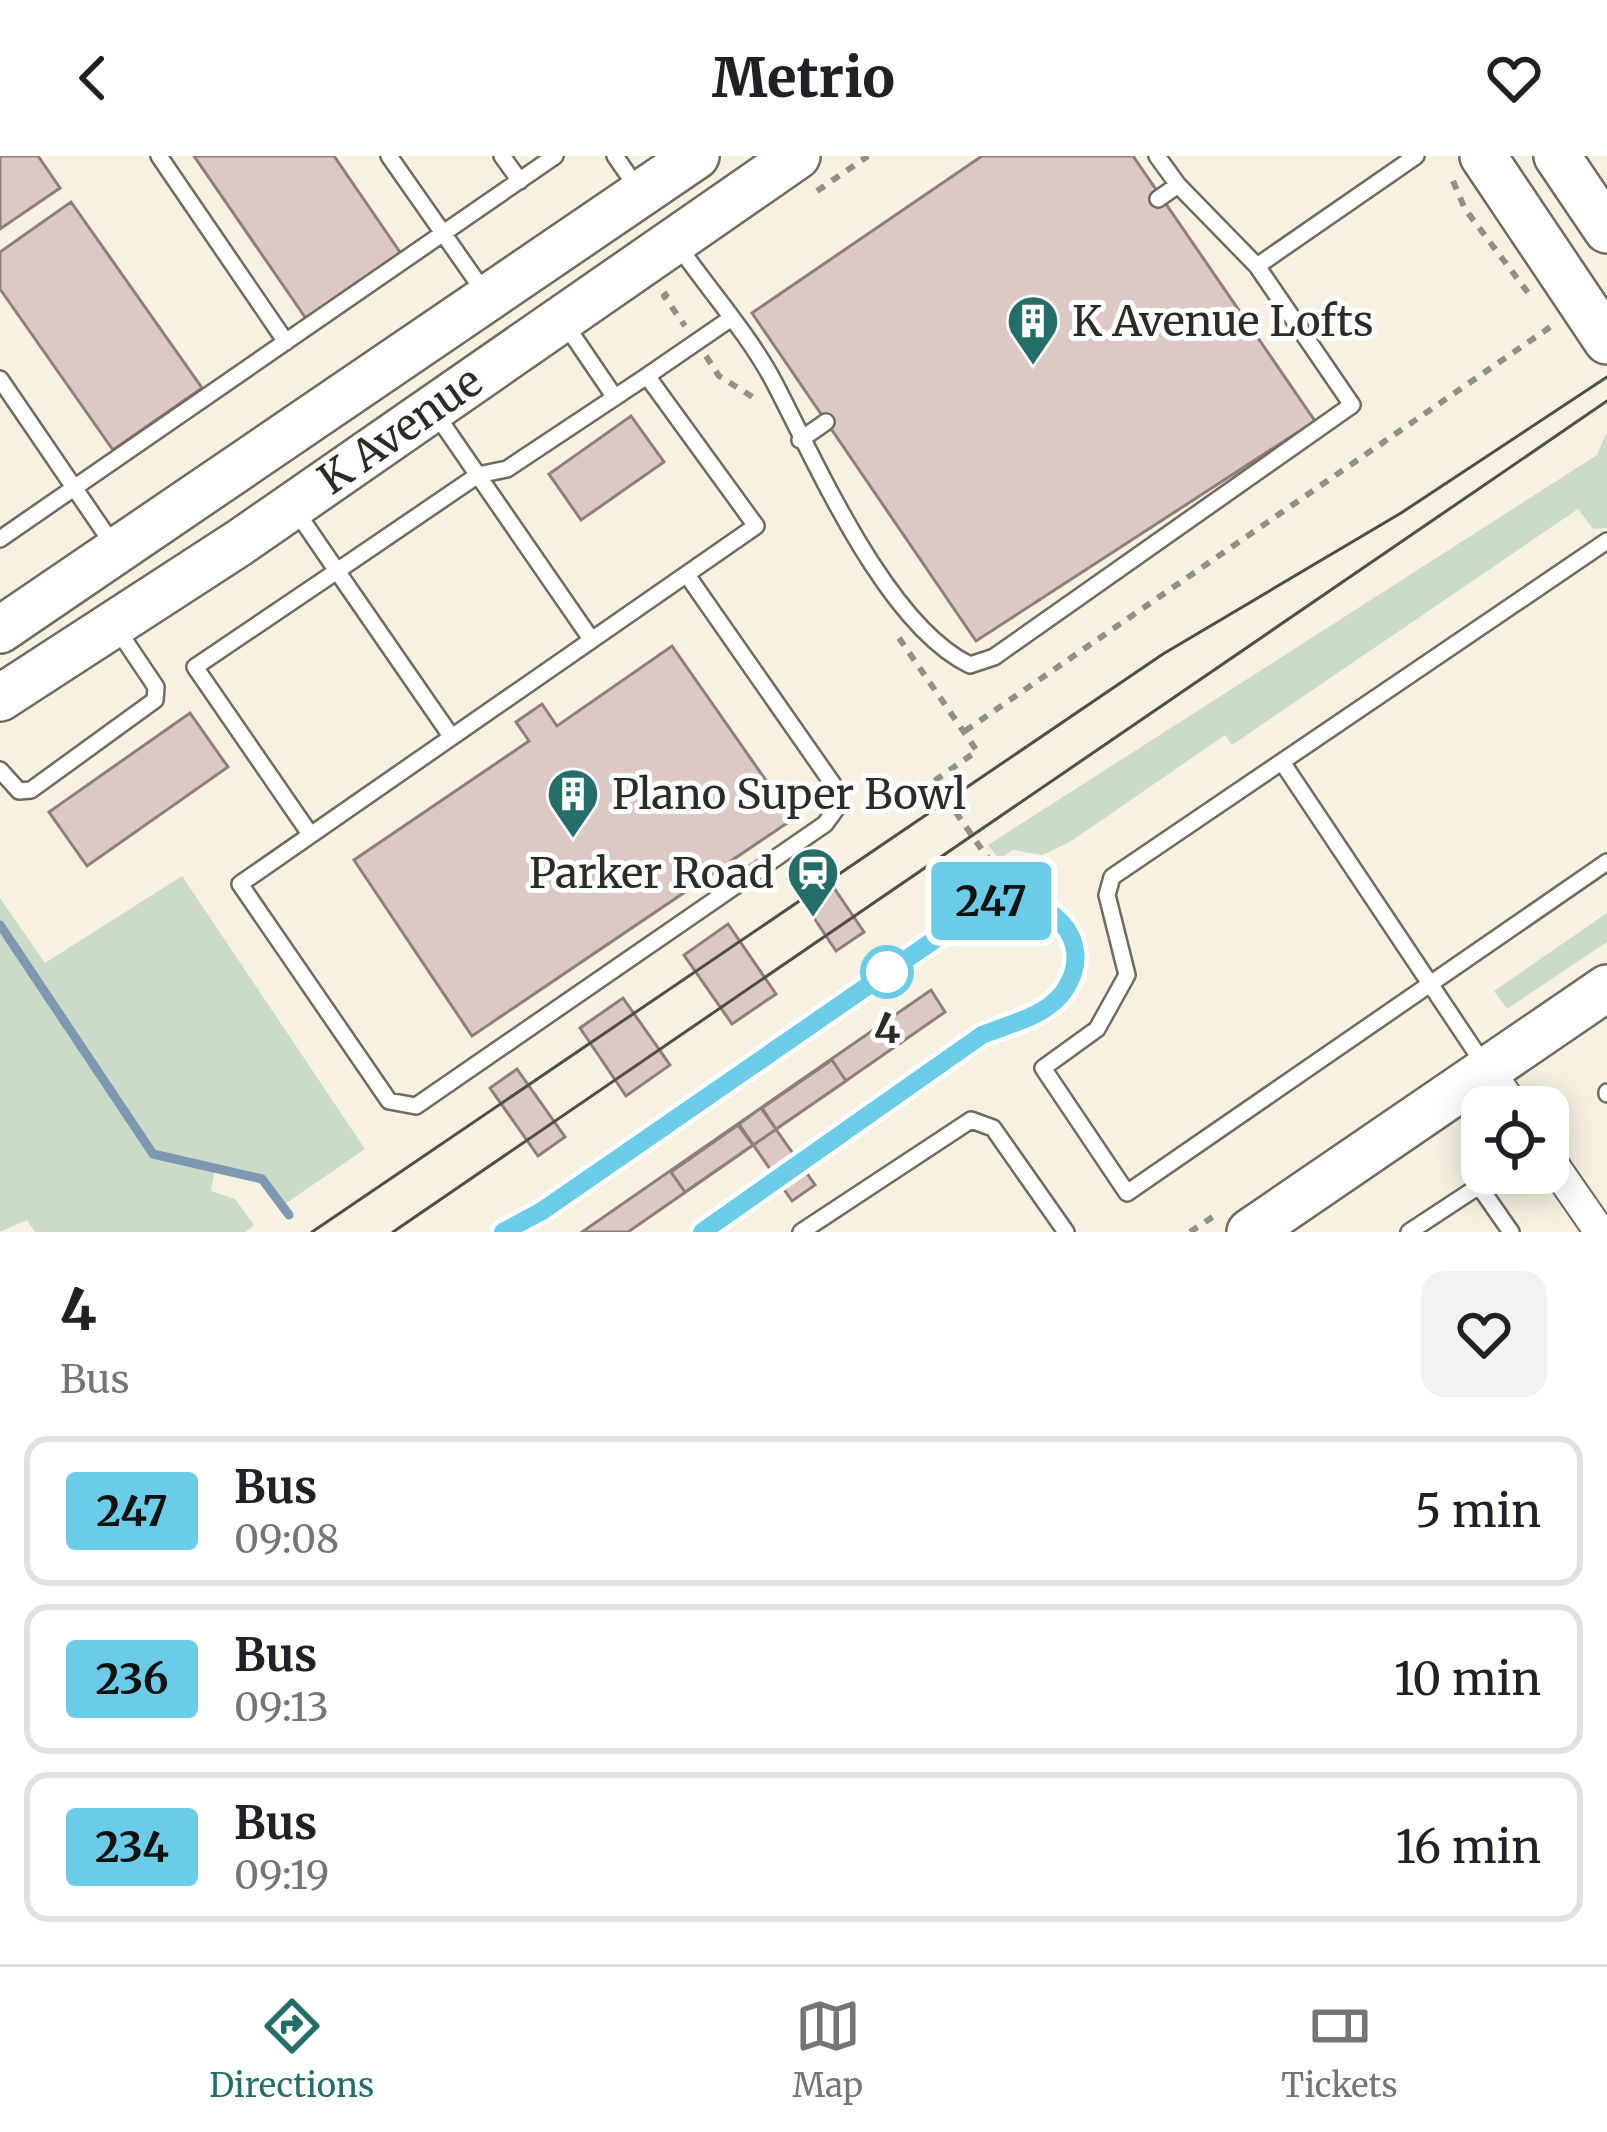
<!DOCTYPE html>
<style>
body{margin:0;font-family:Merriweather,serif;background:#f2f2f2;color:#202124;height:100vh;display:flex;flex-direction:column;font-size:45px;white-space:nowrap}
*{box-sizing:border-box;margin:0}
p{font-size:39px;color:#757577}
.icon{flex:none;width:66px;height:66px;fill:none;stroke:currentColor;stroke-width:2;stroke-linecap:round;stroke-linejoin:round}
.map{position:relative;height:1076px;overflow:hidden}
.side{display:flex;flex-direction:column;background:#fff;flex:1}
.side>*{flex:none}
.badge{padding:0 24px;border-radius:9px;font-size:42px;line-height:78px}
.buttons{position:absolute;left:1461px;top:930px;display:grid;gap:24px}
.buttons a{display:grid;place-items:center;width:108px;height:108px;border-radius:24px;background:#fff;box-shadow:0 6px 30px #0003;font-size:60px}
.map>.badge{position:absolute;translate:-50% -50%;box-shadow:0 0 0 6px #fff}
.round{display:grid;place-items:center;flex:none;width:126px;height:126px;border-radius:24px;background:#f2f2f2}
.summary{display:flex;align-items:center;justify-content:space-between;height:204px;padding:0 60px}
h1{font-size:57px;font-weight:800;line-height:90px}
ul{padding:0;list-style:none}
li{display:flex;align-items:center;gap:36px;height:150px;margin:0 24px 18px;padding:0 36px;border:6px solid #e0e0e0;border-radius:24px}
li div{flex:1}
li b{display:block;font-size:45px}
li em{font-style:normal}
li .badge{min-width:132px;font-weight:700;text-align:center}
header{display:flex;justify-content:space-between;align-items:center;height:156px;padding:0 60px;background:#fff;font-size:54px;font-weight:800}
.menu{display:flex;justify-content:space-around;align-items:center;height:168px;border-top:3px solid #e0e0e0;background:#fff;font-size:33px;color:#757577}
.menu a{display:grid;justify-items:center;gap:6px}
.menu .current{color:#246e68}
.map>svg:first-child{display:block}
</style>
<header><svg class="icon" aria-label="back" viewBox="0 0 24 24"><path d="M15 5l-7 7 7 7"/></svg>Metrio<svg class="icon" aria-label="heart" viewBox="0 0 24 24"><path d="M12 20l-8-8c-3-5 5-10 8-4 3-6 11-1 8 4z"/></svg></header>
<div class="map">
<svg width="1607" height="1076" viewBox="0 0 1607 1076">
<rect width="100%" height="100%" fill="#f6f1e1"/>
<path fill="#cbdbc7" d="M1607 276V372L1593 373 1578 353 1232 589 1225 579 1070 686 1042 699 1013 694 999 703 988 689 1597 299Z
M182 720 365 993 282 1050 262 1023 215 1013 211 1035 235 1043 254 1069 245 1076H35L27 1064 0 1076V742L45 807Z
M1607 757V786L1507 853 1494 835Z"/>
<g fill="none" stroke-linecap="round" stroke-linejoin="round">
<path stroke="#7e98b2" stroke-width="9" d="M0 769 153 998 262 1023 289 1059"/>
</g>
<path fill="#dcc9c6" stroke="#8f7e7b" stroke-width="3" d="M0 0H38L60 32 0 73Z
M194 0H334L402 99 307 164Z
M982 0H1133L1315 265 976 485 752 157Z
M71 46 202 232 113 294 0 133V96Z
M631 260 664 306 581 364 549 318Z
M672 490 793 663 472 880 354 704 529 585 516 566 542 548 557 570Z
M190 557 228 611 87 710 49 656Z
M815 704 864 776 836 795 788 723Z
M728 768 776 838 732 868 684 799Z
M931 834 945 856 765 981 628 1076H582Z
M623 842 670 909 626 940 580 872Z
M832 904 846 925 776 973 762 952Z
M517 913 565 981 538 1000 490 932Z
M761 952 815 1029 792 1045 739 968Z
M738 969 753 989 685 1036 671 1016Z"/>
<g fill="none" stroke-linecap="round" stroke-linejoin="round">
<g stroke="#706b5d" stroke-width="20">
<path id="lane" d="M159 0 286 186
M389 0 487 140
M502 0 520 25
M615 0 638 33
M1158 43 1178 29
M679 91C710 135 749 179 774 226 817 308 886 469 970 509L994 501 1352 249 1257 110 1178 29 1157 0
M1257 110 1416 0
M565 168 614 240
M647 220 730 163
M0 223 116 393
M433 254 591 483
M800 284 826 266
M296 355 337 415 195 511 310 678
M0 383 555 0
M1607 385 1112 721 1107 739 1127 819 1097 873 1043 912 1127 1037 1607 706
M451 580 337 415 478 319 507 313 647 220 756 370 240 728 389 945 416 950 825 668 836 653 837 634 687 419
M1282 606 1485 910
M0 614 19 635 31 634 155 544 156 531 115 470
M1607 936V938
M503 1076 542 1055 992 744C1045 736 1101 783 1064 835 1047 860 1009 868 982 879L702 1076
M801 1076 971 964 993 972 1066 1076
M1409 1076 1479 1030 1511 1076"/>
</g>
<g stroke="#706b5d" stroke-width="34">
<path id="street" d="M1487 912 1514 951
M1548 1001 1600 1076"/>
</g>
<g stroke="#706b5d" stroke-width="50">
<path id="secondary" d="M1483 0 1607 185
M1557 0 1607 74
M0 474 696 0
M0 542 239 387 797 0
M1250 1076 1607 832"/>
</g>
<path stroke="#928f84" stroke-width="6" stroke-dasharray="9 9" stroke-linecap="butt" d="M1453 25 1465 53 1532 142
M817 35 868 0
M668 137 664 140 685 170
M706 200 719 220 759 245
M899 482 977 595 924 632 931 642 941 635 994 711
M965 575 1556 167
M1190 1076 1217 1058"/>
<use href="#lane" stroke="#fff" stroke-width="15"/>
<use href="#street" stroke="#fff" stroke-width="30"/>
<use href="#secondary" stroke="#fff" stroke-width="45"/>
<path stroke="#504e46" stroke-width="3" d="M312 1076 1163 498 1401 357 1607 221
M393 1076 1607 245"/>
</g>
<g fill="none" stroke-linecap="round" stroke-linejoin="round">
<g stroke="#fff" stroke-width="27">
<path id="line" d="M503 1076 542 1055 992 744C1045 735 1100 783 1064 835 1047 860 1009 868 982 879L702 1076"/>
</g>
<use href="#line" stroke="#6bcce7" stroke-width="18"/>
</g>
<defs>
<g id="building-pin" transform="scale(2.7)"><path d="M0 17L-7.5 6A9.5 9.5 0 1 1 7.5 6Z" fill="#246e68" stroke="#fefefe"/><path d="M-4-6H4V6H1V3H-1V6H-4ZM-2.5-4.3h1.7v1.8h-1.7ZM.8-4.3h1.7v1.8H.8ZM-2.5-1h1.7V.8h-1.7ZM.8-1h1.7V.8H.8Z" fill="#fff"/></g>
<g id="station-pin" transform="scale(2.7)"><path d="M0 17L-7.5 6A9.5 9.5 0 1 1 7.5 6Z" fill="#246e68" stroke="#fefefe"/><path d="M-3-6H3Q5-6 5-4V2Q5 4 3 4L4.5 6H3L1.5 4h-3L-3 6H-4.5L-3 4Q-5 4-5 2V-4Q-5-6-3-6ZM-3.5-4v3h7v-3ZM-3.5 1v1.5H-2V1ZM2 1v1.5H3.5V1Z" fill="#fff"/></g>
</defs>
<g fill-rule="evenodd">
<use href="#building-pin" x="1033" y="165"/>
<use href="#building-pin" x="573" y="638"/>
<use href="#station-pin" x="813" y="717"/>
</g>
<circle fill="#fff" stroke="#6bcce7" stroke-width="6" cx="887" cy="816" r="24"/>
<g text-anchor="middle" stroke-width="10" stroke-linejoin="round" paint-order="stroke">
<g font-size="42" fill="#2d2b25" stroke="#fefefe" text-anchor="start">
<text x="1072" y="180">K Avenue Lofts</text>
<text x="612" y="653">Plano Super Bowl</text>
<text x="774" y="732" text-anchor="end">Parker Road</text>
</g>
<g font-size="42" fill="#2d2b25" stroke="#fefefe">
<text transform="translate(400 274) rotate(-35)" y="15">K Avenue</text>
</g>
<g font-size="42" font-weight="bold" fill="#2d2b25" stroke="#fefefe">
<text x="887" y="887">4</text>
</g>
</g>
</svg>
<div class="buttons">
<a><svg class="icon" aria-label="locate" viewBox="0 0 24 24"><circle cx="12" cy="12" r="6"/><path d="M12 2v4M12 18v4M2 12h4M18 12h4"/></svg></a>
</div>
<b class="badge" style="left:991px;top:745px;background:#6bcce7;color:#111">247</b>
</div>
<section class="side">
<div class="summary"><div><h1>4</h1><p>Bus</p></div><a class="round"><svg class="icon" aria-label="heart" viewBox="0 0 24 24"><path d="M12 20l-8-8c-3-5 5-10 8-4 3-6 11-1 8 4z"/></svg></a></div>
<ul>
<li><span class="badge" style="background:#6bcce7;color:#111">247</span><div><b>Bus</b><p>09:08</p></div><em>5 min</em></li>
<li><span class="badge" style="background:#6bcce7;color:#111">236</span><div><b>Bus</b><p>09:13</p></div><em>10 min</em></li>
<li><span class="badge" style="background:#6bcce7;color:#111">234</span><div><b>Bus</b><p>09:19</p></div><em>16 min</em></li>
</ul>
</section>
<nav class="menu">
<a class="current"><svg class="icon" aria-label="directions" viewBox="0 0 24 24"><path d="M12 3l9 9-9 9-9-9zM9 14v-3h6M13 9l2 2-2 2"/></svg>Directions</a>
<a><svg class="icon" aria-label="map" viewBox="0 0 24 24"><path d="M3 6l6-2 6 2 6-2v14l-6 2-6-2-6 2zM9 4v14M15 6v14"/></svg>Map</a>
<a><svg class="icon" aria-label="tickets" viewBox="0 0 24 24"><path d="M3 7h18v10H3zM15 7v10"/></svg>Tickets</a>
</nav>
